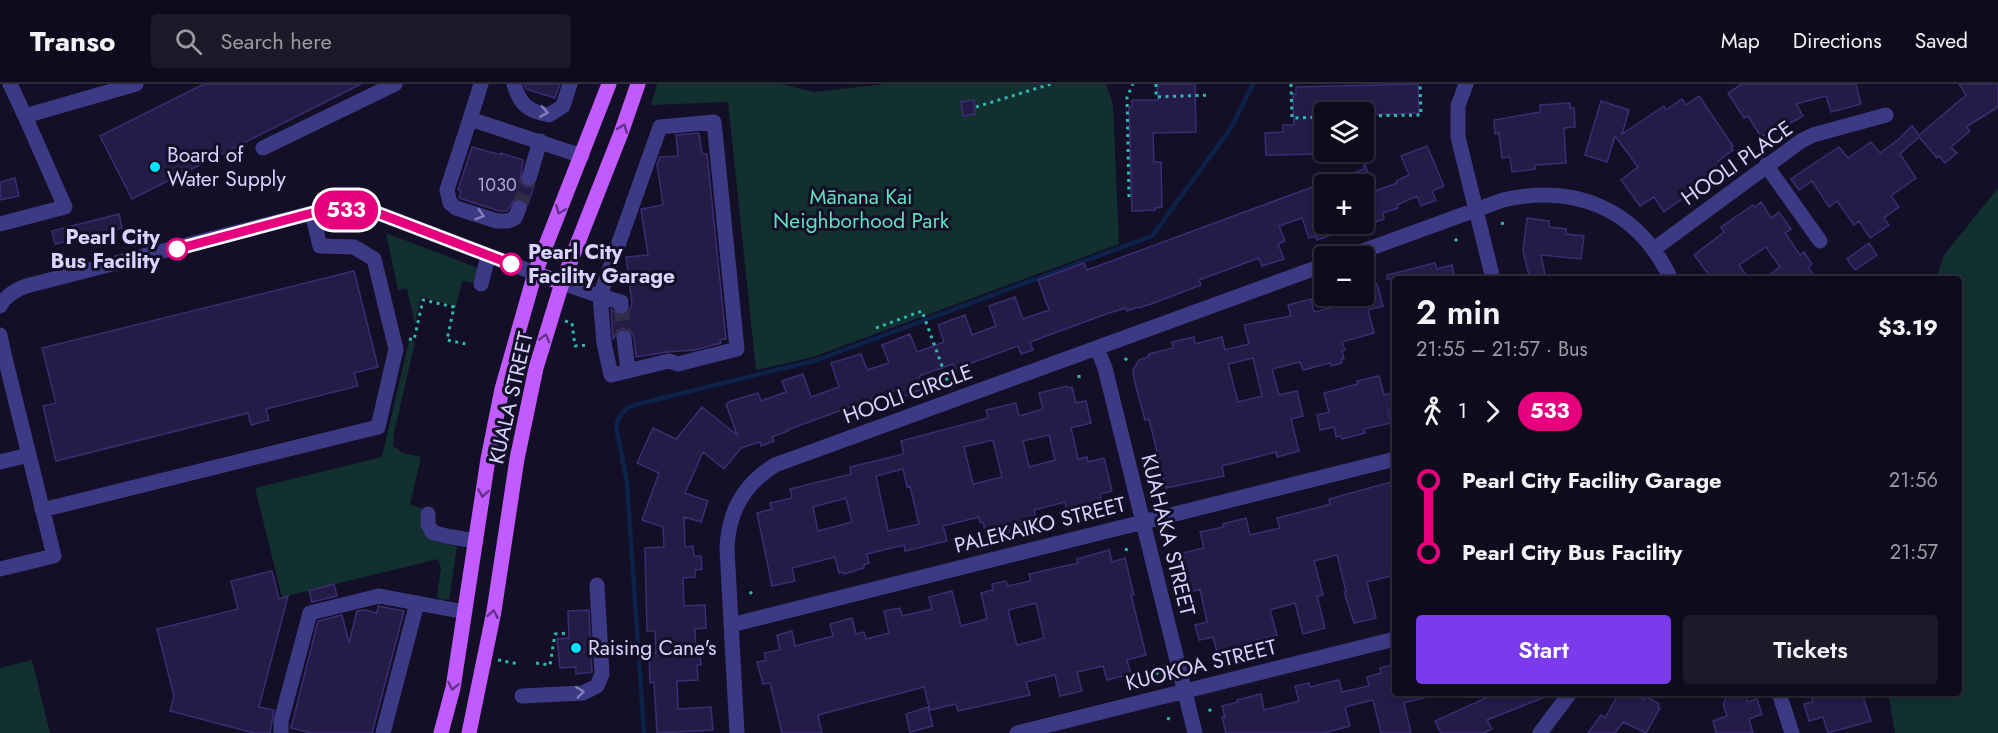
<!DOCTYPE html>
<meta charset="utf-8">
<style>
body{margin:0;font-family:Jost,sans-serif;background:#1c1929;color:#f1f3f6;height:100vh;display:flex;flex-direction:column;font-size:22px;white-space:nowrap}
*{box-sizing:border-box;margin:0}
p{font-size:20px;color:#9b9ba3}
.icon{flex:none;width:33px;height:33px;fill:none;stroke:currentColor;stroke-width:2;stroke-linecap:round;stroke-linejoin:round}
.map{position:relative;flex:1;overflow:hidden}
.sheet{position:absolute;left:1392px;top:192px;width:570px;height:420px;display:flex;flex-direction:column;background:#0e0b1c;border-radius:6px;box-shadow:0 3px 9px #0003,0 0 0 2px #2e2b3b}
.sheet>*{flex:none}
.badge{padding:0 12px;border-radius:20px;font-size:21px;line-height:39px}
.buttons{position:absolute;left:1314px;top:18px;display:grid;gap:12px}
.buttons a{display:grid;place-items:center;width:60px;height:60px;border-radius:6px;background:#0e0b1c;box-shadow:0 3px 9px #0003,0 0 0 2px #2e2b3b;font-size:30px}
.map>.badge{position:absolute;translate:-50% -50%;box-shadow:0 0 0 3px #fff}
.legs{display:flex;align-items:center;gap:9px;height:66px;padding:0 24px;font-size:20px}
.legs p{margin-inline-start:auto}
.overview{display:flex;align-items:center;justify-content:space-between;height:102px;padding:0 24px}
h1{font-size:33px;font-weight:600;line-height:45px}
.primary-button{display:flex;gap:12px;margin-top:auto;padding:12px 24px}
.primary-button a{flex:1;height:69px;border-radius:6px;background:#7c3aed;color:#fff;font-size:24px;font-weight:600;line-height:69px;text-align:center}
.primary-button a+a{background:#1c1929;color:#f1f3f6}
ul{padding:0 24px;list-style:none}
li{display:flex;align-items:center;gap:21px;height:72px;font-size:22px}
li i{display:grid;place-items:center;width:9px;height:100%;margin:0 8px;background:currentColor}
li i::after{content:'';width:15px;height:15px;margin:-8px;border:4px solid;border-radius:50%;background:#0e0b1c}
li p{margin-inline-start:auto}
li:first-child i{background:linear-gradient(#0000 50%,currentColor 0)}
li:last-child i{background:linear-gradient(currentColor 50%,#0000 0)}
header{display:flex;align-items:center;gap:36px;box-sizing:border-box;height:84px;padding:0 30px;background:#0e0b1c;border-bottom:2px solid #2e2b3b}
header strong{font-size:28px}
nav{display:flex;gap:33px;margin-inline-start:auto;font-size:21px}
.search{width:420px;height:54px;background:#1c1929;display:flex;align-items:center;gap:15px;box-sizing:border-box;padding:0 21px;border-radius:6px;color:#9b9ba3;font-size:22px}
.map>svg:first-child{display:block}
</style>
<header>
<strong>Transo</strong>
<div class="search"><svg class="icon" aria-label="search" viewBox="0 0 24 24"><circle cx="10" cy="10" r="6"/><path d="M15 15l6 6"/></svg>Search here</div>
<nav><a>Map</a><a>Directions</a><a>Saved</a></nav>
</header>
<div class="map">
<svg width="1998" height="649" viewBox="0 0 1998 649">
<rect width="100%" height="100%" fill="#130f26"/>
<path fill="#12302f" d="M657 0H781L814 8 885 0H1106L1113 20 1119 160 813 273 756 286 728 18 651 21Z
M1998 104V649H1895L1888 609H1959V195H1936L1944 171Z
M386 149 478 184 473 199 462 197 456 222 421 213 415 241 407 204 398 206Z
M409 257 415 258 394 349 393 362 403 369 421 373 410 421 422 424C415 453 433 458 457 462L449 516 439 515 437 512 441 484 438 475 282 513 255 404 382 373Z
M32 576 50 649H0V584Z"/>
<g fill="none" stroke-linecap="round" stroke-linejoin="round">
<path stroke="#0c2248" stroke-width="4.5" d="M644 649 627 399 616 342C619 331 624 325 634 321L817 276 1152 152 1231 44 1253 0"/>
</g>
<path fill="#241b47" stroke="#3b2d73" stroke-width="1.5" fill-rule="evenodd" d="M204 0H361L132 115 100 52Z
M524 0H560L555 14 526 5Z
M1157 0H1195L1196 48 1153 49 1154 78H1161L1162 123 1155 124V126L1132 127 1129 23H1132V16H1158Z
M1418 0 1419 29 1364 31V28H1324V70L1266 71 1265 49 1283 48V41H1294L1293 10H1296V3Z
M1742 0H1856L1861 20 1831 28 1826 12 1796 20 1803 32 1789 40 1787 38 1761 53 1748 32 1744 34 1728 9Z
M1959 0H1998V23L1966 43 1970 47 1951 63 1957 69 1945 79 1939 72 1937 74 1919 53 1900 70 1916 94 1891 112 1899 123 1884 134 1889 141 1870 154 1859 137 1854 141 1837 117 1829 123 1812 97 1799 106 1791 95 1839 63 1848 74 1871 58 1880 69 1899 55 1912 42 1919 51 1966 11Z
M1699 12 1733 62 1731 63 1733 66 1718 77 1723 85 1686 109 1687 111 1664 128 1654 113 1640 122 1621 96 1638 83 1615 52 1607 78 1585 71 1601 17 1629 26 1622 50 1664 22 1666 26 1682 15 1686 21Z
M974 16 975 30 963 32 961 18Z
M1570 19V24H1574L1575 43 1564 44 1566 79 1535 81V85L1512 88 1510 73 1502 74 1499 49 1495 50 1494 36 1540 28V21Z
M699 49 702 70H707L726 255 720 256 721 259 695 266 667 268 636 273 634 253 631 248 623 244 619 246 613 255 611 225 616 230 622 232 629 227 632 220 626 173 648 171 641 125 663 121 657 80 660 73 678 72 676 51Z
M1427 62 1444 102 1432 107 1436 116 1421 122 1417 112 1397 121 1398 124 1383 129 1384 135 1364 142V100H1326L1364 85V81H1365L1375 107 1397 99 1396 97 1409 91 1401 72Z
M472 63 501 71V69L523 76 520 97 526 103 534 102 528 120 523 115H517L513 117 507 127H499L459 114 461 107 458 106Z
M15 94 19 112 0 116V98Z
M1315 102 1317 107 1321 106 1324 117V140H1346L1347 141 1333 146 1334 150 1317 156 1316 152 1309 154 1302 134 1279 142 1285 157 1278 160 1284 175 1262 182 1259 174 1199 196 1201 201 1151 220 1139 224 1138 223 1127 227 1126 224 1109 229 1030 258 1033 266 1021 270 1018 262 955 285 953 280 919 292 923 305 902 313 899 305 787 346 788 347 772 353 774 357 761 362 760 358 741 364 724 385 703 368 685 409 708 417 701 438 684 433 685 463 693 462 694 472H701L702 485 695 486V493L683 494 684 522 705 521 706 544 695 545 696 569H700L701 581H697L698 596 677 597 678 625 711 623 713 646 657 649 654 598 650 599 649 570 656 569 655 547H647L645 464 664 463 663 443 642 436 659 389 637 379 653 344 676 355 702 323 737 351 726 320 731 317 758 309 761 317 786 308 782 297 803 290 811 313 839 303 831 279 861 270 867 286 889 279 882 261 910 250 917 268 944 258 938 241 965 231 972 251 996 242 989 222 1015 213 1023 235 1049 226 1038 196 1084 179 1087 186Z
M1761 118 1771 134 1779 128 1791 145 1785 149 1800 171 1804 168 1812 180 1808 183 1816 195H1763L1780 183 1766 163 1739 181 1749 195H1712L1694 171 1724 148 1721 143 1753 121 1755 123Z
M119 130 122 144 55 160 52 147Z
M1527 134 1549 137V143L1566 145V150L1584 152 1581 175 1541 171 1546 195H1530L1523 167Z
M1869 159 1877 171 1855 186 1847 175Z
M1435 179 1437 185 1452 181 1455 195H1387V191Z
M354 187 378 283 354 289 358 302 266 325 269 336 251 341 248 329 56 377 43 322 56 319 42 264Z
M1377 200 1383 222 1368 226 1374 249 1342 258 1345 266 1342 267 1344 275 1341 276 1342 279 1331 282 1330 279 1303 286 1300 278 1272 285 1279 311 1297 307 1303 332 1291 335 1299 367 1277 373 1276 368 1222 382 1224 392 1166 404 1149 335 1145 336 1134 295 1133 286 1139 276 1148 273 1149 270 1173 264 1172 258 1194 253 1195 260 1222 253 1225 266 1249 260 1244 241 1291 232 1288 221 1311 215 1314 228 1338 222 1335 212H1364V203ZM1253 274 1262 312 1238 318 1228 280Z
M1379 292 1384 311 1395 308V324L1388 326 1391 339 1364 345 1365 349 1342 355 1341 352 1336 353 1334 343 1320 346 1317 331 1329 328 1324 309 1358 300 1357 297Z
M1067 302 1068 304 1072 303 1076 319 1086 317 1091 339 1071 344 1078 375 1087 373 1088 378 1104 374 1112 407 1100 410 1101 415 1098 416 1100 425 1074 432 1072 426 1067 427 1065 418 1034 426 1037 437 1009 444 1010 448 987 454 983 438 980 439 979 433 943 442 947 457 905 467 904 461 867 470 869 479 864 481V484L844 490 843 488 839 489 835 473 792 484 795 497 772 502 757 429 772 425 770 419 792 414 790 405 851 390 850 383 904 370 901 357 988 334 986 326 1016 319 1019 332 1043 325 1039 309ZM1049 351 1055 376 1029 383 1023 357ZM993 356 1002 393 973 400 964 363ZM903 385 907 403 910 402 919 440 888 447 876 392ZM846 414 852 438 818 447 813 423Z
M1395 397V491L1367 498 1376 534 1354 539 1344 508 1346 507 1337 471 1314 477 1323 511 1317 512 1325 544 1303 550 1295 519 1270 526 1277 551 1244 560 1246 565 1218 571 1213 553 1199 556 1195 541 1207 538 1200 505 1191 508 1182 473H1184L1183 469 1204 464 1200 448 1224 443 1223 440 1246 434 1250 451 1280 444 1277 434 1324 422 1330 420 1329 415Z
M1109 466 1112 478 1125 474 1134 511H1131L1146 571 1127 576 1131 590 1107 596 1103 582 1077 588 1082 607 1060 612 1055 591 1026 598 1030 611 958 627 956 620 930 626 924 603 818 631 822 649H782L770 599 763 600 757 578 766 576 764 569 780 566 777 551 792 547 795 562 833 552 830 540 852 534 856 550 864 548 866 555 889 549 884 527 900 524 902 532 932 525 929 513 952 507 961 542 987 535 981 509 993 506 992 500 1006 497 1008 502 1031 497 1029 490 1078 479 1077 475ZM1036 519 1044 554 1017 561 1008 526Z
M272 487 279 515 288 512 259 623 274 626 270 649H254L170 627 174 612 157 545 238 525 231 497Z
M334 500 337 512 312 518 309 507Z
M378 522 404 527 372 649H311L291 644 318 537 342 531 349 559 357 527 365 526 377 529Z
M589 526 592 588 576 590V583L560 584 557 555 569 554 568 527Z
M1392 581 1393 586H1395V609H1426V613L1404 619 1411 649H1381L1373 616 1345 623 1350 642 1324 649H1226L1222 633H1225L1222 622 1238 618 1237 616 1261 610 1264 626 1299 617 1295 602 1309 599 1310 603 1339 596 1342 608 1369 602 1367 593 1381 589 1380 584Z
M1497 609 1553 610 1487 636 1492 645 1484 649H1441L1435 637Z
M1619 609H1631L1644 616 1646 612 1659 620 1658 623 1660 624 1646 649 1623 638 1615 649H1588L1601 631 1605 634Z
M1728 609H1746L1748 618 1757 615 1762 630 1749 635 1753 649H1716L1713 637 1727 632 1723 620Z
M1810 609H1862L1871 637 1828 649 1823 633 1809 637 1804 620 1813 618Z
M928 623 933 642 910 648 906 630Z"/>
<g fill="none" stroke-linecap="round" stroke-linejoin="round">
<path stroke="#312d47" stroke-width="15" stroke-dasharray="15 8" stroke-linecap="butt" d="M519 124 529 94
M621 222 624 254"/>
<path stroke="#2fb8b0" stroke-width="3" stroke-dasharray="3 4.5" stroke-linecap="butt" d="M1156 0V13L1210 11
M1291 0 1292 34 1324 33
M976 23 1051 0
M1364 32 1421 31 1420 0
M1129 113 1127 13 1133 0
M1501 139 1504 140
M1455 157 1458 154
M565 237 572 239 575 262 589 261
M876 244 922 227 950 304
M409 255 414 256 423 216 454 223 447 256 466 260
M1125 274 1128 278
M1079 294V290
M1159 410 1160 408
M1115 419 1118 421
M1169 452 1171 454
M1126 467 1127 463
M750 510 752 507
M498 576 519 580
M536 579 550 581 555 550 569 549
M1198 580 1201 576
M1156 588 1159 591
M1209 625 1212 629
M1168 636 1169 633"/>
<path stroke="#3d3a85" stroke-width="15" d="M10 0 25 32
M481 0 470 35 582 72
M514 0C520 21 528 27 549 31L563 22 570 0
M1466 0 1458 22V53L1493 195
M470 35 447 106 450 119 456 124 497 137H508L515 134 519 124
M263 64 395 0
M1766 81 1820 157
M529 94 540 57
M0 140 65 123 25 32 136 0
M1654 165 1801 57 1813 51 1886 31
M1349 172 1503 116C1577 99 1638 126 1671 195
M562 199 600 212 604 259 611 291 669 277 678 280 737 265 714 38 660 43 600 212 621 218V222
M481 200 488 172
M0 222C6 211 15 206 26 202L312 129 334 126 375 128 535 189
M0 251 4 270
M624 254 628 287
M1097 264 1105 284 1195 649
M0 271 4 270 54 472 0 485
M0 378 29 371
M42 426 378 343 396 265 374 175 354 163 320 162 312 129
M428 430V440L432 448 446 452 476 457
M731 541 1395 375
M1779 609 1792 649
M522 612 583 609 597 602 602 590 597 501
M281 649V637L310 529 379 512 465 528
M383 649 417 519
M737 649 727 465C728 428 744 400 775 381L1324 181
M1017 649 1395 555
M1540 649 1570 609"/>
<path stroke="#c25bff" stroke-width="15" d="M535 189 562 199
M441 649 453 604 488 375 502 305 535 189 609 0
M469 649 494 527 517 375 536 284 562 199 621 49 638 0"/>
</g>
<defs><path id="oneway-chevron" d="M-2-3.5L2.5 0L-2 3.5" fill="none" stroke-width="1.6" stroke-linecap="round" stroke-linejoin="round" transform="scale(1.5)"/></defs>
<g stroke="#837fbc">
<use href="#oneway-chevron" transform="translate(544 28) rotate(9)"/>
<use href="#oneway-chevron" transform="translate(480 131) rotate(17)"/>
<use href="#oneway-chevron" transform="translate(580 608) rotate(-8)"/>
</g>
<g stroke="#623188">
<use href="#oneway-chevron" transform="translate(623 44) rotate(-69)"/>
<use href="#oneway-chevron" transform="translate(560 126) rotate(112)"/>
<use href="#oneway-chevron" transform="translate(545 254) rotate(-74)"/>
<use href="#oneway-chevron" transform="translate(483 409) rotate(99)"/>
<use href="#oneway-chevron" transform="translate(493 530) rotate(-80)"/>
<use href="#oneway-chevron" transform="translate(453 602) rotate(101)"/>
</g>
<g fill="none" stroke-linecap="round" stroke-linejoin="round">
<g stroke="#fff" stroke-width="14">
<path id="line-1" d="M177 165 312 129C334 126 353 126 375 128L511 180"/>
</g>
<use href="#line-1" stroke="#e6007e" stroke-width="9"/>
</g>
<g fill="#00e5ff" stroke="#130f26" stroke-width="2">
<circle cx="155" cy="83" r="6"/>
<circle cx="576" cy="564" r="6"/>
</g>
<g fill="#fff" stroke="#e6007e" stroke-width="3">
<circle cx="177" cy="165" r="10"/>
<circle cx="511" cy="180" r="10"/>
</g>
<g text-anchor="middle" stroke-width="6" stroke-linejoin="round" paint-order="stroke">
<g font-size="18" fill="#aca6d1">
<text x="497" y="107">1030</text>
</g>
<g font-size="21" fill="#d9d4ff" stroke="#130f26" text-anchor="start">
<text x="167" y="78">Board of<tspan x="167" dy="24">Water Supply</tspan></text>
<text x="588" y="571">Raising Cane's</text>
</g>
<g font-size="21" fill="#d9d4ff" stroke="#130f26">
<text transform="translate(1737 79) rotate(-35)" y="7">HOOLI PLACE</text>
<text transform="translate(908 310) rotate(-20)" y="7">HOOLI CIRCLE</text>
<text transform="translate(511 314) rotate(-77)" y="7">KUALA STREET</text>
<text transform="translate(1040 441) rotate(-14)" y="7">PALEKAIKO STREET</text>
<text transform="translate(1168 451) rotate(76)" y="7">KUAHAKA STREET</text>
<text transform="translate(1201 581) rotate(-14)" y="7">KUOKOA STREET</text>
</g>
<g font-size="21" fill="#5fe0c0" stroke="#130f26">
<text x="861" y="120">Mānana Kai<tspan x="861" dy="24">Neighborhood Park</tspan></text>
</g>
<g font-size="21" font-weight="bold" fill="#d9d4ff" stroke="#130f26" text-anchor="end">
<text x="160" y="160">Pearl City<tspan x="160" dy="24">Bus Facility</tspan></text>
<text x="528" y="175" text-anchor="start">Pearl City<tspan x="528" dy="24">Facility Garage</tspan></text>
</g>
</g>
</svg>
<div class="buttons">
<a><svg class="icon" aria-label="layers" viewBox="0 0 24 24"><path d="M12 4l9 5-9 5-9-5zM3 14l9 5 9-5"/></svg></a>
<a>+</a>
<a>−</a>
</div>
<b class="badge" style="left:346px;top:126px;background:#e6007e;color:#fff">533</b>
<section class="sheet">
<div class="overview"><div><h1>2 min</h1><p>21:55 – 21:57 · Bus</p></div><b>$3.19</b></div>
<div class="legs"><svg class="icon" aria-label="walk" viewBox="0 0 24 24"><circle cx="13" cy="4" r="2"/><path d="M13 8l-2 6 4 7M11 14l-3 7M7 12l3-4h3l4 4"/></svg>1<svg class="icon" aria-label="forward" viewBox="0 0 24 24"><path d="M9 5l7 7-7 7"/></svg><b class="badge" style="background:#e6007e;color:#fff">533</b></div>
<ul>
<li><i style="color:#e6007e"></i><b>Pearl City Facility Garage</b><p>21:56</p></li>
<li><i style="color:#e6007e"></i><b>Pearl City Bus Facility</b><p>21:57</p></li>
</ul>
<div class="primary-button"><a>Start</a><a>Tickets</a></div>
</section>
</div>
